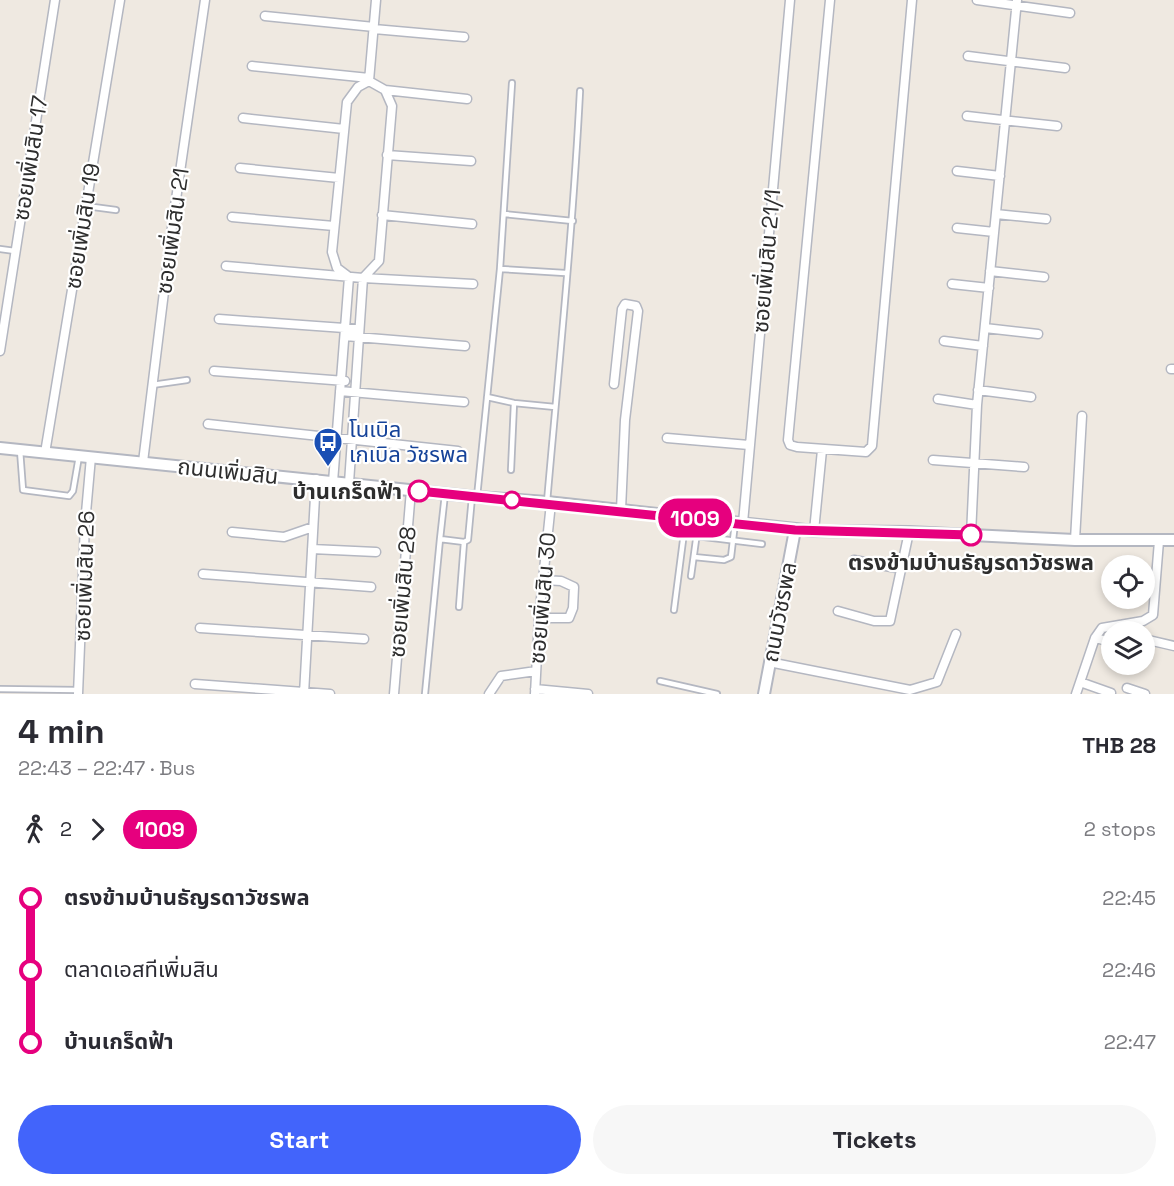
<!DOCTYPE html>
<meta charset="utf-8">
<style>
body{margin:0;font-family:"Space Grotesk","Noto Sans Thai",sans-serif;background:#f7f7f7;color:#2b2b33;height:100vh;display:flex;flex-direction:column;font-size:22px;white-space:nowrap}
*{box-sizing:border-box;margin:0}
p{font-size:20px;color:#7c7c81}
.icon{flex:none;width:33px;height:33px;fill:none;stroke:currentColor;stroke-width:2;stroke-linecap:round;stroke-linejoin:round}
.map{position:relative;height:694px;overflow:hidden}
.side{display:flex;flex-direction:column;background:#fff;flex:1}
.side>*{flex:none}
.badge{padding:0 12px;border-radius:20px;font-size:21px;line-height:39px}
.fabs{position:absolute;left:1101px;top:555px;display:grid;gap:12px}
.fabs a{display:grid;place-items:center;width:54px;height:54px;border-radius:50%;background:#fff;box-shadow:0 3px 9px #0003;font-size:30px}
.map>.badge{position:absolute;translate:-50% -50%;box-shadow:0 0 0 3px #fff}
.legs{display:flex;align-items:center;gap:9px;height:66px;padding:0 18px;font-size:20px}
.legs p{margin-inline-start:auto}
.head{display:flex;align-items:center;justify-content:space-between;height:102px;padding:0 18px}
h1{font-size:33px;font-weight:800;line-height:45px}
.action{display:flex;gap:12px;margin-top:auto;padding:12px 18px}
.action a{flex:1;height:69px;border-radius:36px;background:#4264fb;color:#fff;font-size:24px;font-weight:800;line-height:69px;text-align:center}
.action a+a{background:#f7f7f7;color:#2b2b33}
ul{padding:0 18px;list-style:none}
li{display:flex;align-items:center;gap:21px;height:72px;font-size:22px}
li i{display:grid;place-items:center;width:9px;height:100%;margin:0 8px;background:currentColor}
li i::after{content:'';width:15px;height:15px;margin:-8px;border:4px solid;border-radius:50%;background:#fff}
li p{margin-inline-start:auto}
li:first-child i{background:linear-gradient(#0000 50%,currentColor 0)}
li:last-child i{background:linear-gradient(currentColor 50%,#0000 0)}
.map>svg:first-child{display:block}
</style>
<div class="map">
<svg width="1174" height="694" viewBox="0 0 1174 694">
<rect width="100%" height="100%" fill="#efe9e1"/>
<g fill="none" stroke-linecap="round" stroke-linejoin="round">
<g stroke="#b4b7c1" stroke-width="8">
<path id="service" d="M86 206 116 210
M504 214 573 221
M0 249 15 251
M500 269 565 273
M152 385 187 380
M487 397 514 403 555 407
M20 450 23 490 69 496 73 491 79 456
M511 470 514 403
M477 497 500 269 512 83
M547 502C559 365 573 228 580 91
M696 536 762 544
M440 539 445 494
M694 557 724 560 731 557 735 523
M691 576 699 518
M459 607 464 542
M674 610 686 517
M660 681 717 694
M0 689 78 690
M425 694 440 539 464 542 468 540 472 497"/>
</g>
<g stroke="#b4b7c1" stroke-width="11">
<path id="minor" d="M830 0 788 440 790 445 797 447 866 452 872 446 912 0
M977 0 1070 13
M265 16 374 27
M374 29 464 37
M968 56 1065 68
M252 66 369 78
M369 81 376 0
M385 90 467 99
M967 116 1057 126
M243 118 344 129
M387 155 471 161
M240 168 339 178
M957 171 1000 176
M996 214 1046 219
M382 215 472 224
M232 217 334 226
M957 228 994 232
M226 266 363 278 473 284
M990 271 1044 277
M349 277 337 268 332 252 347 102 358 87 369 81 385 90 392 106 379 261 363 278 349 483
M952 284 989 288
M219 319 358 329
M985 328 1038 334
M345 336 465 346
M944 341 983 346
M0 351 55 0
M1171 369H1174
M214 371 345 381
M614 384 622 309 625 304 636 306 638 311 625 420 621 510
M978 390 1031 397
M340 391 464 402
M938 399 977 405
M208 424 458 451
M667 438 749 445
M45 453 120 0
M933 460 1024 467
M143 462 172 227 205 0
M333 482 349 277
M743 523 790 0
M814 531 822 450
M232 532 284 537 313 527
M971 535 977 405 1017 0
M1075 540 1082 416
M312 549 376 552
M854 560 902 569
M203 574 371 587
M838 611 874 621H890L909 532
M539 618H569L573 608 574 587 561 581 543 580
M200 628 364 639
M1095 638 1112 642
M1144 639 1174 646
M769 662 910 690 937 682 956 634
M1080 682 1111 693
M195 684 330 694
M1127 688 1145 694
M535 689 588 694
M78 694 85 524 91 457
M304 694 316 479
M394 694 411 490
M489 694 501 676 536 671
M535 694 539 618 551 503
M1076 694 1095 638 1102 628 1143 621 1153 615 1159 541"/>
</g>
<g stroke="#b4b7c1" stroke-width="14">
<path id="tertiary" d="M0 448 477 497 547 502 814 531 909 532 1075 540H1174
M764 694 795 530"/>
</g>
<use href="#service" stroke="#fff" stroke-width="4.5"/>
<use href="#minor" stroke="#fff" stroke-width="8"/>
<use href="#tertiary" stroke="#fff" stroke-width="10"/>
</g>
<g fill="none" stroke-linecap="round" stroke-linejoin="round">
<g stroke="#fff" stroke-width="14">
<path id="line-1" d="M419 491 795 530 971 535"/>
</g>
<use href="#line-1" stroke="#e6007e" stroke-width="9"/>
</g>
<defs>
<g id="bus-pin" transform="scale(1.5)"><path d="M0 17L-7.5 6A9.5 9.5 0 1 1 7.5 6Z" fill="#1a4fb4" stroke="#fff"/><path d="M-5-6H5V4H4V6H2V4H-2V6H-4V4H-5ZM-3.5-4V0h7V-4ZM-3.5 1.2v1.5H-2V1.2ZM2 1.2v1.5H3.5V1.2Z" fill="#fff"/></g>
</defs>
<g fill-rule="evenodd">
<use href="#bus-pin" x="328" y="442"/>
</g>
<g fill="#fff" stroke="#e6007e" stroke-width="3">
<circle cx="419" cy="491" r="10"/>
<circle cx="512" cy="500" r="8"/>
<circle cx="971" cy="535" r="10"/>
</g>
<g text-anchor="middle" stroke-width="4.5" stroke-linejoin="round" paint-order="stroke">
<g font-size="22" fill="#2e2e2e" stroke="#fff">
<text transform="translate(30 158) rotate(-81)" y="8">ซอยเพิ่มสิน 17</text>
<text transform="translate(82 226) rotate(-81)" y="8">ซอยเพิ่มสิน 19</text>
<text transform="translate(172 231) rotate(-82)" y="8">ซอยเพิ่มสิน 21</text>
<text transform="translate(766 261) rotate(-85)" y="8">ซอยเพิ่มสิน 21/1</text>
<text transform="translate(228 471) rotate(6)" y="8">ถนนเพิ่มสิน</text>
<text transform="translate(84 576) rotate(-88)" y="8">ซอยเพิ่มสิน 26</text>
<text transform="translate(402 592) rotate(-85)" y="8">ซอยเพิ่มสิน 28</text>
<text transform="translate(542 598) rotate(-85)" y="8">ซอยเพิ่มสิน 30</text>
<text transform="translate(779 612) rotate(-79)" y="8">ถนนวัชรพล</text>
</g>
<g font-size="22" fill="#164399" stroke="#fff" text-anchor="start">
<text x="349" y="437">โนเบิล<tspan x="349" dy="25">เกเบิล วัชรพล</tspan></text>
</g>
<g font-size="22" font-weight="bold" fill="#2e2e2e" stroke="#fff" text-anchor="end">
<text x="402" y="499">บ้านเกร็ดฟ้า</text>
<text x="971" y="570" text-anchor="middle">ตรงข้ามบ้านธัญรดาวัชรพล</text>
</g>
</g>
</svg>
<div class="fabs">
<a><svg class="icon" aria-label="locate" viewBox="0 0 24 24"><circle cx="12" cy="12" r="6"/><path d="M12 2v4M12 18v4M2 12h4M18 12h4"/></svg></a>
<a><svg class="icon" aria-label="layers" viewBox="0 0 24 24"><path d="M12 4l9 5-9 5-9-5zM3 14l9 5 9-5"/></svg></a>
</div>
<b class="badge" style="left:695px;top:518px;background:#e6007e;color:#fff">1009</b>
</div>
<section class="side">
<div class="head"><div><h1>4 min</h1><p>22:43 – 22:47 · Bus</p></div><b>THB 28</b></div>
<div class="legs"><svg class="icon" aria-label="walk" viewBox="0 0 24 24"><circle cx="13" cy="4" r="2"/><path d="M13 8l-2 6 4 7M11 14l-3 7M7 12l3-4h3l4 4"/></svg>2<svg class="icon" aria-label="forward" viewBox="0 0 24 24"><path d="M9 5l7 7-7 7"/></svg><b class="badge" style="background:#e6007e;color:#fff">1009</b><p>2 stops</p></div>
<ul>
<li><i style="color:#e6007e"></i><b>ตรงข้ามบ้านธัญรดาวัชรพล</b><p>22:45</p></li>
<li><i style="color:#e6007e"></i><span>ตลาดเอสทีเพิ่มสิน</span><p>22:46</p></li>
<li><i style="color:#e6007e"></i><b>บ้านเกร็ดฟ้า</b><p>22:47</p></li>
</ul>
<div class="action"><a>Start</a><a>Tickets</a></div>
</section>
